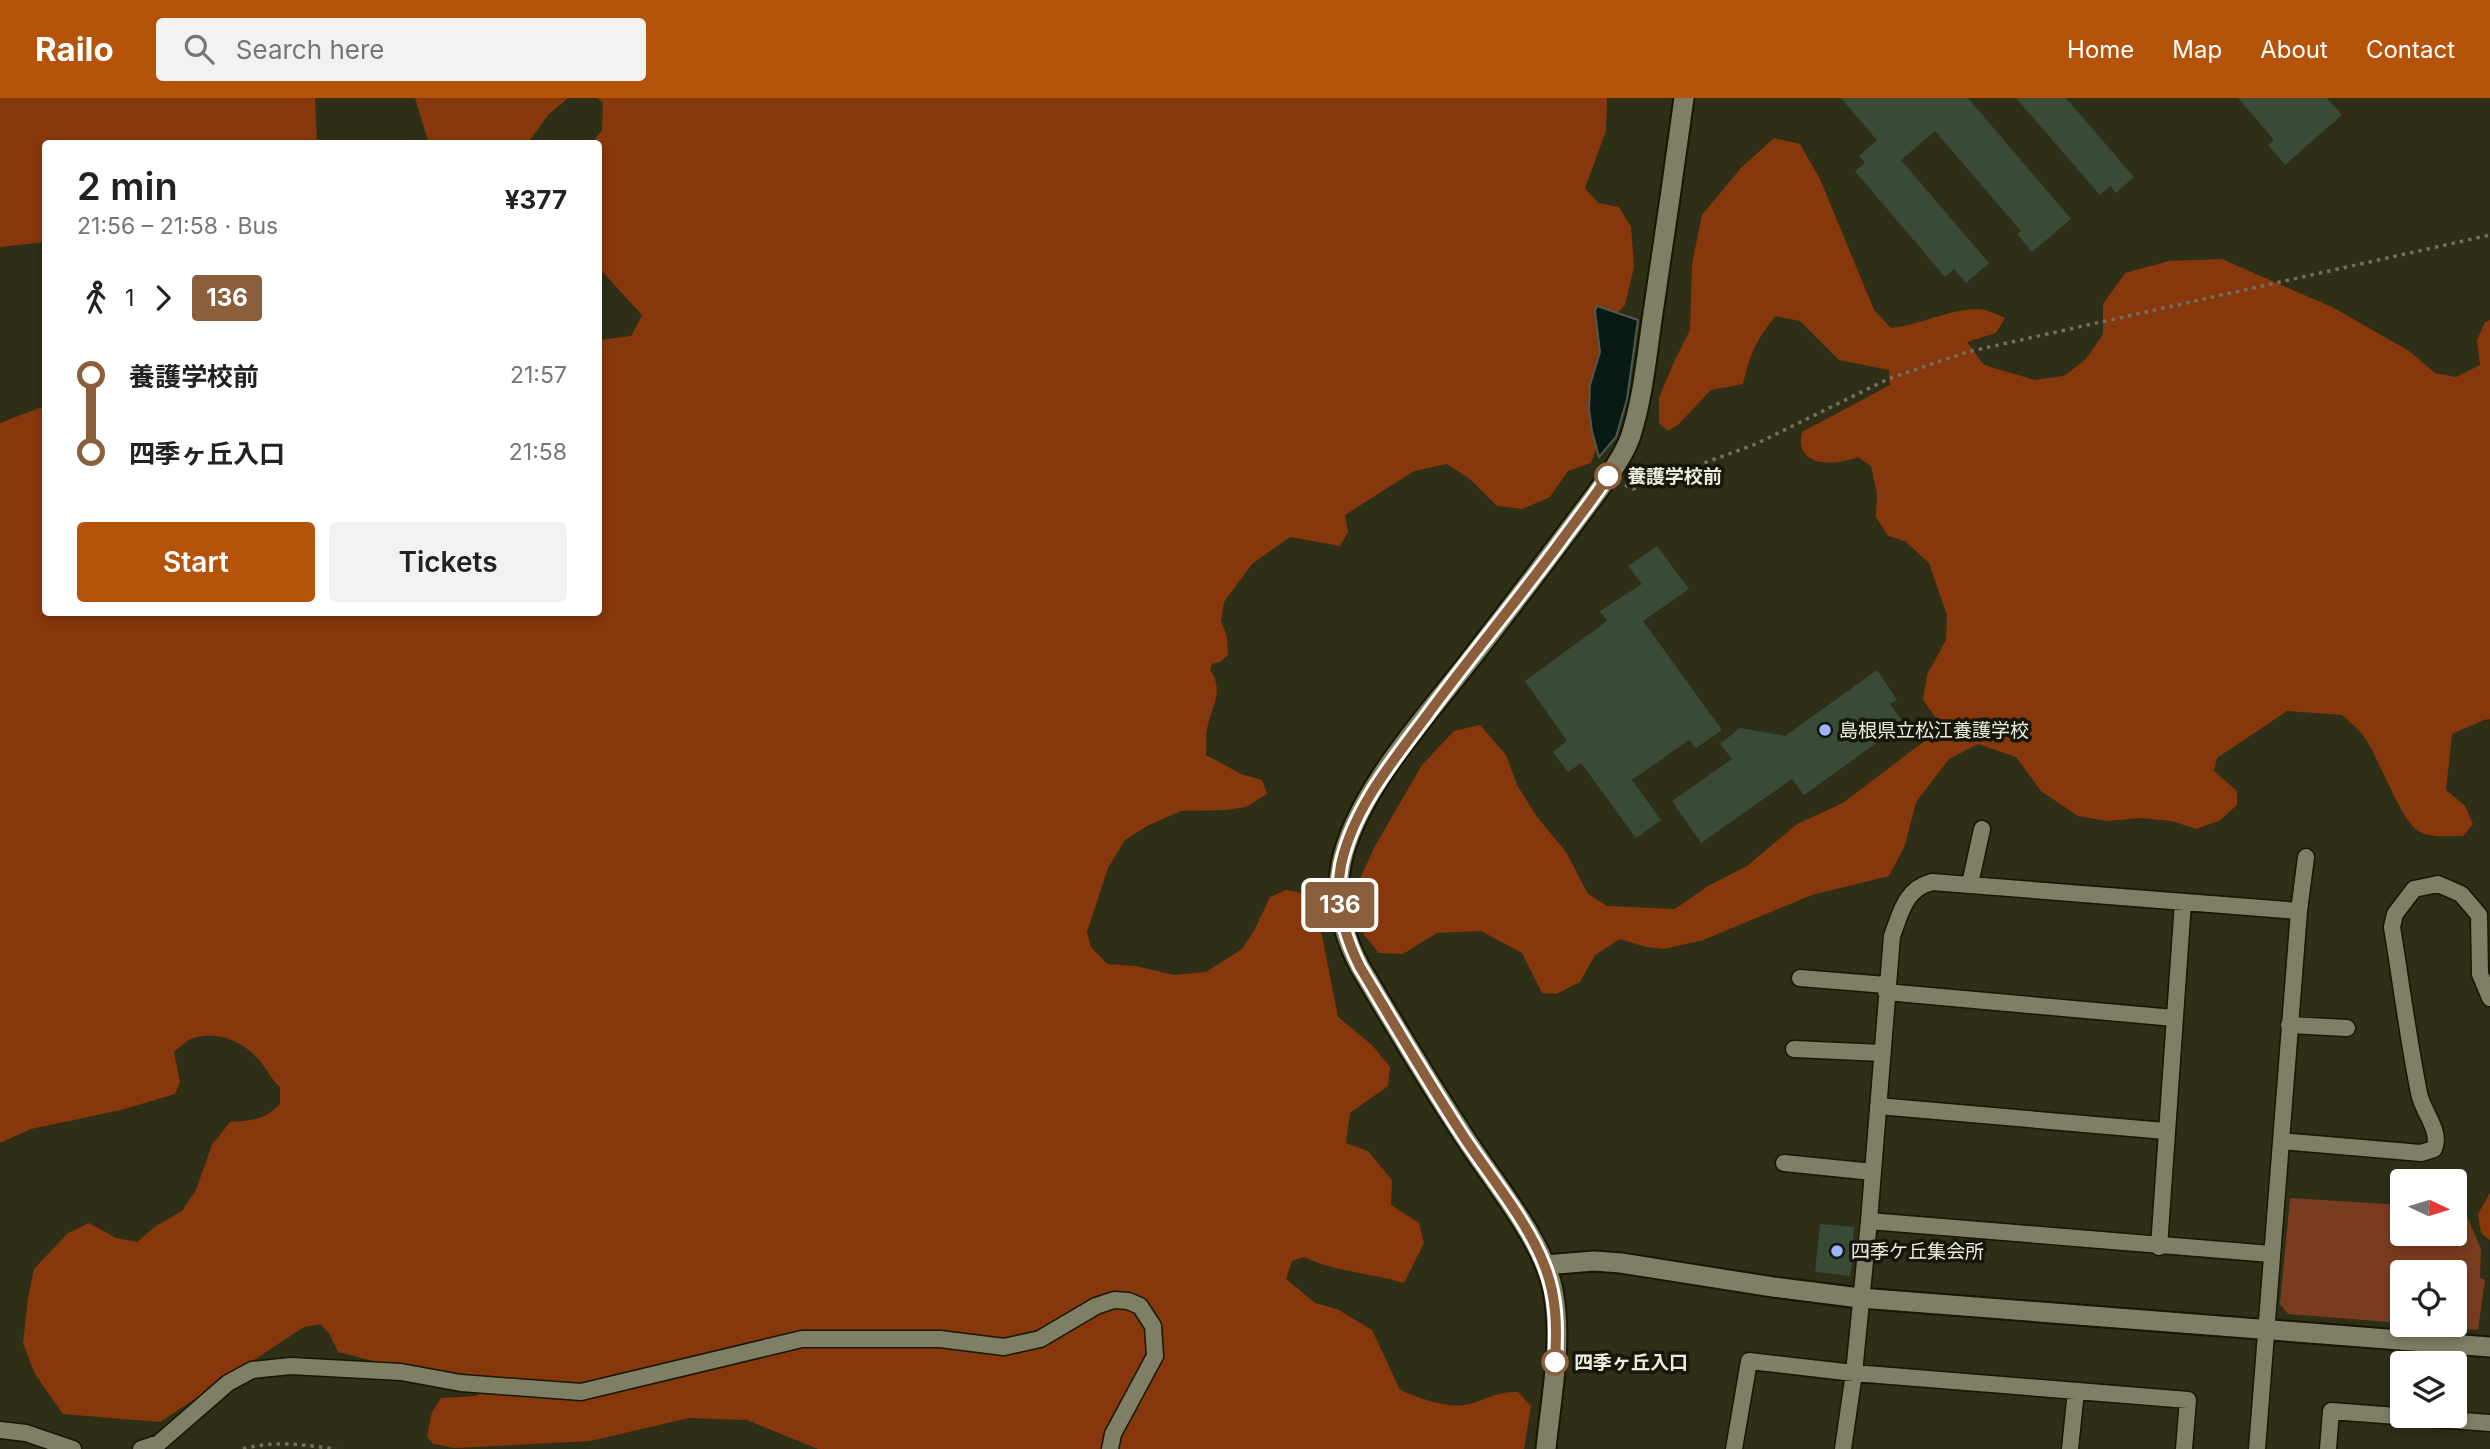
<!DOCTYPE html>
<meta charset="utf-8">
<style>
body{margin:0;font-family:Inter,"Noto Sans JP",sans-serif;background:#f2f2f2;color:#222;height:100vh;display:flex;flex-direction:column;font-size:26px;white-space:nowrap}
*{box-sizing:border-box;margin:0}
p{font-size:23px;color:#767676}
.icon{flex:none;width:38px;height:38px;fill:none;stroke:currentColor;stroke-width:2;stroke-linecap:round;stroke-linejoin:round}
.map{position:relative;flex:1;overflow:hidden}
.panel{position:absolute;left:42px;top:42px;width:560px;height:476px;display:flex;flex-direction:column;background:#fff;border-radius:7px;box-shadow:0 4px 10px #0003}
.panel>*{flex:none}
.badge{padding:0 14px;border-radius:5px;font-size:24px;line-height:46px}
.needle{width:46px;rotate:94deg}
.fabs{position:absolute;left:2390px;top:1071px;display:grid;gap:14px}
.fabs a{display:grid;place-items:center;width:77px;height:77px;border-radius:7px;background:#fff;box-shadow:0 4px 10px #0003;font-size:35px}
.map>.badge{position:absolute;translate:-50% -50%;box-shadow:0 0 0 4px #fff}
.legs{display:flex;align-items:center;gap:10px;height:77px;padding:0 35px;font-size:23px}
.legs p{margin-inline-start:auto}
.head{display:flex;align-items:center;justify-content:space-between;height:119px;padding:0 35px}
h1{font-size:38px;font-weight:600;line-height:52px}
.cta{display:flex;gap:14px;margin-top:auto;padding:14px 35px}
.cta a{flex:1;height:80px;border-radius:7px;background:#b45309;color:#fff;font-size:28px;font-weight:600;line-height:80px;text-align:center}
.cta a+a{background:#f2f2f2;color:#222}
ul{padding:0 35px;list-style:none}
li{display:flex;align-items:center;gap:24px;height:77px;font-size:26px}
li i{display:grid;place-items:center;width:10px;height:100%;margin:0 9px;background:currentColor}
li i::after{content:'';width:18px;height:18px;margin:-9px;border:5px solid;border-radius:50%;background:#fff}
li p{margin-inline-start:auto}
li:first-child i{background:linear-gradient(#0000 50%,currentColor 0)}
li:last-child i{background:linear-gradient(currentColor 50%,#0000 0)}
header{display:flex;align-items:center;gap:42px;box-sizing:border-box;height:98px;padding:0 35px;background:#b45309;color:#fff}
header strong{font-size:33px}
nav{display:flex;gap:38px;margin-inline-start:auto;font-size:24px}
.search{width:490px;height:63px;background:#f2f2f2;display:flex;align-items:center;gap:18px;box-sizing:border-box;padding:0 24px;border-radius:7px;color:#767676;font-size:26px}
.map>svg:first-child{display:block}
</style>
<header>
<strong>Railo</strong>
<div class="search"><svg class="icon" aria-label="search" viewBox="0 0 24 24"><circle cx="10" cy="10" r="6"/><path d="M15 15l6 6"/></svg>Search here</div>
<nav><a>Home</a><a>Map</a><a>About</a><a>Contact</a></nav>
</header>
<div class="map">
<svg width="2490" height="1351" viewBox="0 0 2490 1351">
<rect width="100%" height="100%" fill="#2f2f17"/>
<path fill="#7a3c1f" d="M2290 1100 2403 1107V1136H2455V1110L2464 1111 2481 1151 2480 1180 2485 1182 2478 1232 2418 1227H2455V1174H2403V1225L2288 1216 2280 1206Z"/>
<path fill="#87370c" d="M0 0H315L317 45 46 46 45 144 0 149Z
M415 0H568L548 17 528 45 429 46Z
M597 0H1607L1606 33 1585 90 1598 105 1619 109 1631 129 1634 169 1625 207 1608 224 1602 335 1591 365 1568 373 1550 399 1522 411 1497 408 1470 381 1447 366 1414 373 1345 417 1348 434 1340 448 1290 439 1252 466 1224 504 1221 522 1227 539 1228 557 1220 564 1212 566 1210 572C1224 593 1213 605 1208 627 1205 636 1207 648 1206 657L1241 676 1262 682 1267 696 1246 709 1227 712 1181 713 1147 728 1125 742 1108 770 1087 834 1091 849 1107 866 1136 868 1174 877 1206 874 1242 851 1255 831 1270 799 1286 792 1302 795 1317 812 1338 919 1372 947 1390 969 1388 988 1350 1015 1346 1045 1368 1053 1392 1082 1391 1107 1419 1125 1424 1145 1404 1185C1371 1175 1336 1174 1304 1159L1292 1163 1286 1181 1315 1205 1337 1211 1372 1232 1400 1292C1419 1300 1450 1312 1470 1306 1490 1300 1496 1294 1518 1294L1531 1308 1524 1351H818L747 1322 689 1320 590 1343 455 1350 433 1346 427 1338 432 1314 441 1300 476 1298 487 1292 338 1254 329 1235 320 1226 304 1229 160 1324 63 1316 35 1276 23 1245 28 1200 34 1171 68 1135 89 1125 116 1140 137 1144 156 1128 182 1113 196 1092 212 1047 230 1024C253 1022 263 1023 280 1006V989C271 981 268 973 260 963 244 944 217 931 191 941 186 943 179 950 174 954L180 984 175 996 121 1012 31 1031 0 1045V325L45 308 46 514H598L599 242 631 238 642 217 599 170 598 46 592 45 602 32 603 5Z
M1774 40 1800 46 1820 81 1874 212 1891 230C1920 227 1949 211 1978 211 1987 211 1997 217 2005 220L1996 235 1967 244 1984 267 2035 282 2064 278 2086 261 2103 236V206L2125 175 2169 163 2222 161 2334 210 2409 253 2435 275 2456 279 2480 267 2477 242 2485 224 2490 222V621L2484 622 2452 636 2446 692 2465 708 2473 726 2463 738C2450 738 2432 740 2420 734 2402 726 2379 660 2365 640 2359 631 2350 624 2342 617L2287 613 2217 660 2214 673 2237 693V707L2219 723 2196 731 2172 723 2141 720 2107 723 2078 718 2041 693 2016 659 1978 646 1949 661 1916 704 1905 747 1889 778 1812 797 1703 842 1664 851 1646 849 1620 841 1595 857 1580 884 1556 896 1542 895 1522 855 1481 833 1437 835 1403 856 1379 855 1364 837 1357 811 1359 783 1375 748 1422 667 1454 633 1480 627 1506 657 1517 687 1537 719 1566 754 1588 796 1607 808 1675 811 1708 788 1747 768 1797 726 1843 705 1931 638 1936 620 1923 602 1927 577 1946 542 1947 517 1929 465 1905 443 1888 438 1876 419 1877 396 1871 368 1858 359C1835 368 1794 370 1802 334L1890 287 1889 272 1839 262 1800 223 1776 218C1756 241 1750 257 1743 286L1711 292 1678 327 1668 333 1659 325V300L1673 266 1690 232 1692 166 1702 117 1741 70Z
M2490 1095V1142L2481 1135 2478 1116Z"/>
<path fill="#091a15" stroke="#4d5951" stroke-width="2" d="M1597 208 1638 222 1627 301 1616 339 1599 359 1592 333 1589 311 1590 287 1600 254 1595 213Z"/>
<path fill="#394a36" d="M1841 0H1968L2071 121 2032 154 2017 136 2021 133 1935 33 1901 62 1989 165 1966 185 1954 171 1945 179 1855 73 1865 65 1859 58 1877 42Z
M2016 0H2066L2134 79 2116 95 2110 88 2100 97Z
M2238 0H2327L2342 17 2285 67 2268 47 2274 42Z
M1657 448 1689 491 1643 523 1722 632 1696 650 1689 642 1632 682 1661 722 1636 740 1581 665 1568 674 1553 654 1567 643 1525 583 1607 523 1600 513 1642 486 1628 468Z
M1877 572 1897 602 1890 606 1902 623 1894 629 1896 631 1804 697 1792 681 1701 745 1672 703 1732 661 1720 646 1740 630 1785 638Z
M1820 1126 1854 1129 1853 1145H1856L1850 1178 1815 1174Z"/>
<g fill="none" stroke-linecap="round" stroke-linejoin="round">
<g stroke="#171702" stroke-width="19">
<path id="minor" d="M1970 786 1982 731
M2299 813 2306 759
M1800 880 1886 887
M1886 894 2174 920
M2289 927 2347 930
M1794 951 1882 955
M1878 1008 2165 1033
M2281 1043 2421 1055 2434 1051C2442 1033 2422 1013 2419 995 2408 940 2401 884 2392 829L2395 816 2414 791 2438 786 2461 796 2479 817 2480 876 2490 900
M1784 1065 1873 1074
M1869 1123 2271 1156
M2159 1149 2183 804
M0 1332 26 1335 73 1351
M141 1351 159 1345 228 1285 252 1272 291 1268 401 1274 461 1285 581 1294 802 1241H940L1004 1249 1040 1241 1096 1208 1114 1202 1128 1203 1140 1208 1153 1228 1155 1258 1113 1336 1110 1351
M1734 1351 1749 1263 1854 1275 2188 1302 2184 1351
M1843 1351 1854 1275 1869 1123 1892 838C1901 814 1905 791 1932 784L2299 813 2257 1351
M2070 1351 2076 1293
M2328 1351 2331 1313 2490 1325"/>
</g>
<g stroke="#171702" stroke-width="23">
<path id="tertiary" d="M1545 1167 1594 1163 1621 1165 1773 1189 1860 1200 2490 1249
M1546 1351C1551 1299 1563 1244 1553 1192 1542 1139 1489 1079 1460 1032 1425 979 1393 924 1360 869 1343 837 1334 803 1341 767 1354 698 1423 622 1466 567 1503 520 1539 472 1575 424 1591 402 1621 365 1630 340 1643 301 1647 255 1653 215 1664 143 1674 72 1684 0"/>
</g>
<path stroke="#70705c" stroke-width="3.5" stroke-dasharray="3.5 5" stroke-linecap="butt" d="M1625 387 1633 391 1756 346 1888 281 1967 254 2490 137
M243 1351C274 1342 304 1347 336 1351"/>
<use href="#minor" stroke="#7e7f64" stroke-width="16"/>
<use href="#tertiary" stroke="#7e7f64" stroke-width="19"/>
</g>
<g fill="none" stroke-linecap="round" stroke-linejoin="round">
<g stroke="#fff" stroke-width="16">
<path id="line-1" d="M1555 1264C1557 1231 1557 1200 1545 1169 1528 1123 1487 1075 1460 1033 1425 979 1393 924 1360 869 1344 837 1334 803 1341 767 1353 711 1392 664 1425 620 1469 560 1517 503 1561 443 1577 421 1594 400 1608 378"/>
</g>
<use href="#line-1" stroke="#8b5e3c" stroke-width="10"/>
</g>
<g fill="#fff" stroke="#8b5e3c" stroke-width="3.5">
<circle cx="1608" cy="378" r="12"/>
<circle cx="1555" cy="1264" r="12"/>
</g>
<g fill="#9eb3fd" stroke="#16160c" stroke-width="2.5">
<circle cx="1825" cy="632" r="7"/>
<circle cx="1837" cy="1153" r="7"/>
</g>
<g text-anchor="middle" stroke-width="7" stroke-linejoin="round" paint-order="stroke">
<g font-size="19" font-weight="bold" fill="#ececde" stroke="#16160c" text-anchor="start">
<text x="1627" y="385">養護学校前</text>
<text x="1574" y="1271">四季ヶ丘入口</text>
</g>
<g font-size="19" fill="#ececde" stroke="#16160c" text-anchor="start">
<text x="1839" y="639">島根県立松江養護学校</text>
<text x="1851" y="1160">四季ケ丘集会所</text>
</g>
</g>
</svg>
<div class="fabs">
<a><svg class="needle" viewBox="-14 -14 28 28"><path d="M0-13l5 13h-10z" fill="#e53935"/><path d="M0 13l5-13h-10z" fill="#767676"/></svg></a>
<a><svg class="icon" aria-label="locate" viewBox="0 0 24 24"><circle cx="12" cy="12" r="6"/><path d="M12 2v4M12 18v4M2 12h4M18 12h4"/></svg></a>
<a><svg class="icon" aria-label="layers" viewBox="0 0 24 24"><path d="M12 4l9 5-9 5-9-5zM3 14l9 5 9-5"/></svg></a>
</div>
<b class="badge" style="left:1340px;top:807px;background:#8b5e3c;color:#fff">136</b>
<section class="panel">
<div class="head"><div><h1>2 min</h1><p>21:56 – 21:58 · Bus</p></div><b>¥377</b></div>
<div class="legs"><svg class="icon" aria-label="walk" viewBox="0 0 24 24"><circle cx="13" cy="4" r="2"/><path d="M13 8l-2 6 4 7M11 14l-3 7M7 12l3-4h3l4 4"/></svg>1<svg class="icon" aria-label="forward" viewBox="0 0 24 24"><path d="M9 5l7 7-7 7"/></svg><b class="badge" style="background:#8b5e3c;color:#fff">136</b></div>
<ul>
<li><i style="color:#8b5e3c"></i><b>養護学校前</b><p>21:57</p></li>
<li><i style="color:#8b5e3c"></i><b>四季ヶ丘入口</b><p>21:58</p></li>
</ul>
<div class="cta"><a>Start</a><a>Tickets</a></div>
</section>
</div>
